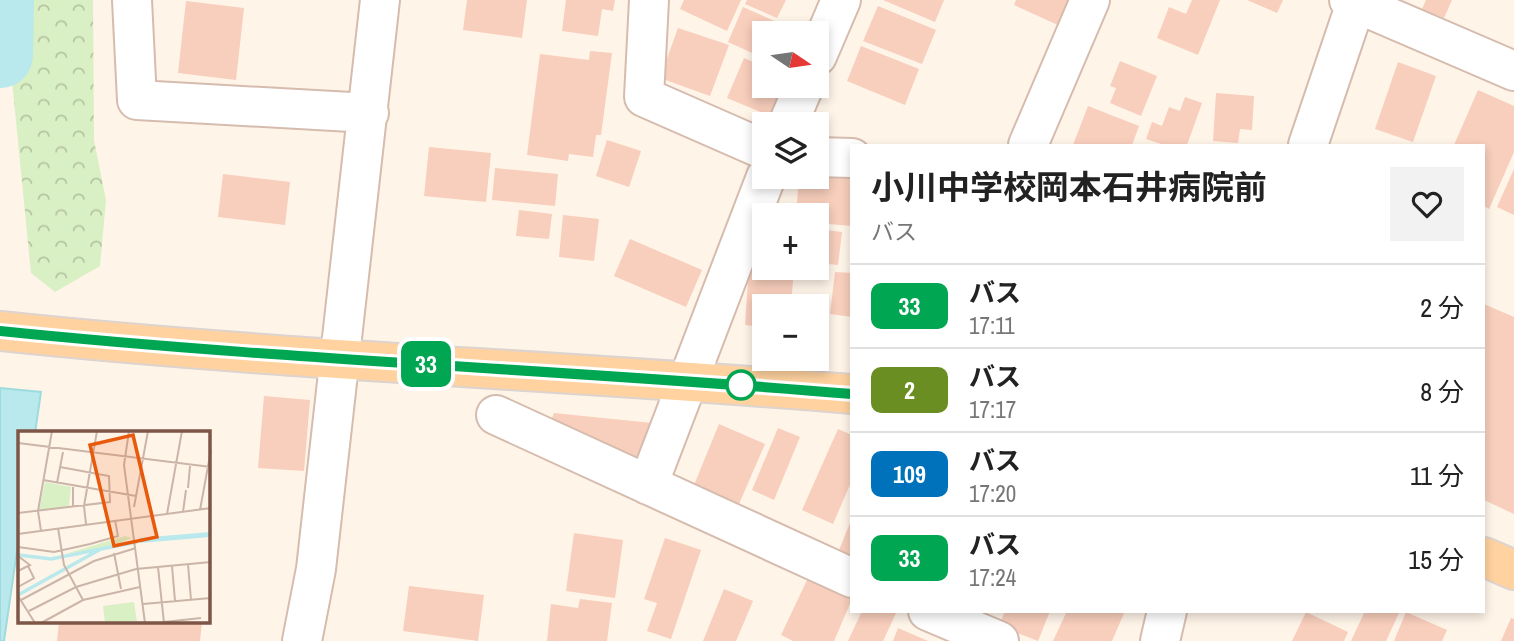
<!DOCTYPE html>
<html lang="ja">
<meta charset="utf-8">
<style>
body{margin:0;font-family:"Archivo Narrow","Noto Sans JP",sans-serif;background:#f2f2f2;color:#222;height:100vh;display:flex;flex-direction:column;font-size:26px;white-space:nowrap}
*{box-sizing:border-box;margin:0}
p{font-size:23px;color:#767676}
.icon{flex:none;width:38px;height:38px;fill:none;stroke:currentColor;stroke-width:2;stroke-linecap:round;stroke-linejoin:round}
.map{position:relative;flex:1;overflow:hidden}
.details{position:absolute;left:850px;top:144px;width:635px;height:469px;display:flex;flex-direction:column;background:#fff;border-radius:0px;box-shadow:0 4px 10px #0003}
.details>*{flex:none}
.badge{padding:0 14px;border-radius:10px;font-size:24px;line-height:46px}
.needle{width:46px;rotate:103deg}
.buttons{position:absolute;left:752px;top:21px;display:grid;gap:14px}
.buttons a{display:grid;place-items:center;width:77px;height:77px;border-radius:0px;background:#fff;box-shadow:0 4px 10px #0003;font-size:35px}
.map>.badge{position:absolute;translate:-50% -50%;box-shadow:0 0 0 4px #fff}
.round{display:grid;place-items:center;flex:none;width:74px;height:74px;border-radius:0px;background:#f2f2f2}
.overview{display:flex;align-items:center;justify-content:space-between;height:119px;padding:0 21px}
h1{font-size:33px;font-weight:700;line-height:52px}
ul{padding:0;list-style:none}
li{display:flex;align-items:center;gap:21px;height:84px;padding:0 21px;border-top:2px solid #e0e0e0}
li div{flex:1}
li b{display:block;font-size:26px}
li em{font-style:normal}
li .badge{min-width:77px;font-weight:700;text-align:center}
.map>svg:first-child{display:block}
</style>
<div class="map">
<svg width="1514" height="641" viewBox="0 0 1514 641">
<defs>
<pattern id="forest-crowns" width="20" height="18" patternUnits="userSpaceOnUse" patternTransform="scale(1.75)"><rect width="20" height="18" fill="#d9efc4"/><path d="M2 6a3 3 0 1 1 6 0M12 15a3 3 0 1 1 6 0" fill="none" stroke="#b5c4a1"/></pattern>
</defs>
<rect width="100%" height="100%" fill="#fff4e8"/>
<path fill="url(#forest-crowns)" d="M4 0H93L94 140 106 200 100 266 55 292 31 273Z"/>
<path fill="#b9e9ec" stroke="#9edbdf" stroke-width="2" d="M0 388 41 392 35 433H19V537L4 641H0Z"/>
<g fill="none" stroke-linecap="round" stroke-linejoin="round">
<path stroke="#b9e9ec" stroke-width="66" d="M0 55 1 0"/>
</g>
<path fill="#f8cebc" d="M467 0H527L522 38 463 30Z
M566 0H615L613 11 602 9 598 36 562 31Z
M684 0H741L727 31 680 9Z
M747 0H786L777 18 745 4Z
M883 0H944L935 22Z
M1016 0H1071L1060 26 1014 5Z
M1192 0H1220L1198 55 1157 38 1169 7 1186 14Z
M1247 0H1283L1277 13Z
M1426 0H1452L1444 18 1422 9Z
M186 1 244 8 236 80 178 73Z
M878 6 936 30 922 64 863 41Z
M743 7 795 30 793 33H765V59L728 42Z
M678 28 729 45 710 96 660 78Z
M861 46 919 69 905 105 847 81Z
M590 51 612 53 601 135H596L593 157 569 154 568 161 527 155 540 54 589 60Z
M744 58 765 67V86H783L770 116 727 98Z
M1120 61 1157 76 1141 116 1110 103 1116 88 1110 86Z
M1398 62 1436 76 1413 142 1375 129Z
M1478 90 1514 106V152L1489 209 1484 206V145H1454Z
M1216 93 1254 96 1252 130 1240 129 1238 143 1213 141Z
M1185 97 1202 103 1187 145H1164L1146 139 1152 122 1162 126 1169 107 1180 111Z
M1088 106 1139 126 1132 145H1073Z
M607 140 641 151 629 187 596 176Z
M429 147 491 153 486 202 424 196Z
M495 168 558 174 555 206 492 200Z
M1514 169V215L1497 207Z
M817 171 852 174V226L817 223V215H796L799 177H817Z
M223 174 290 182 285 225 218 217Z
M519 210 552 214 549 239 516 236Z
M563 215 599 219 594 261 559 257Z
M817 229 842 232 838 265 817 263Z
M630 239 702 270 686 307 614 276Z
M749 265 765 266V268H794L791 306H765V327L745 325Z
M835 272 852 273V317L830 314Z
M1484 304 1514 317V514L1484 500Z
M264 396 310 400 304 471 258 468Z
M554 413 652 423 636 462 548 428Z
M719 424 765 444 739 504 694 485Z
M778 428 800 437 774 500 752 490Z
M838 429 852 435V480L833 524 802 510Z
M852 518V562L837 555Z
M574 533 623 540 615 598 566 591Z
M665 538 701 550 671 639 647 631 657 603 644 599Z
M808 578 852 599 834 641H793L781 635Z
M409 586 484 595 478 641 403 631Z
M724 589 753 601 736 641H703Z
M580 599 612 603 607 641H547L551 604 578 608Z
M862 611H897L883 641H848Z
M1005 611H1050L1038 641 999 626Z
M1067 611H1125L1112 641H1053Z
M1365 611H1400L1386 641H1351Z
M1306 612 1348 632 1344 641H1292Z
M1406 612 1447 630 1442 641H1394Z
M1511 618 1514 619V641H1501Z
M59 622H202L200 641H57Z
M898 628 928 641H893Z"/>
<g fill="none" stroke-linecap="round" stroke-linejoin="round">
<g stroke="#d5bcae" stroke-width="42">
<path id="minor" d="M132 0 137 100 369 113
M649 0 644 97 765 150
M1349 0 1514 71
M817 56 841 0
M788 124 804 86
M1028 145 1090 0
M1308 145 1357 0
M817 157 852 158
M496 415 852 578
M648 485 766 177
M928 611 999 641
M302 641 316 569 380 0
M1160 641 1167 611"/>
</g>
<g stroke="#ddd3cf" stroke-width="42">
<path id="major" d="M0 331C283 361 568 370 852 394
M1484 557 1514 570"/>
</g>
<use href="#minor" stroke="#fff" stroke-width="38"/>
<use href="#major" stroke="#ffd29f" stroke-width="38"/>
</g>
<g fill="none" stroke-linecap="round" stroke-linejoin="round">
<g stroke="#fff" stroke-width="16">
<path id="line" d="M0 331C283 360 568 370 852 394"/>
</g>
<use href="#line" stroke="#00a651" stroke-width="10"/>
</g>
<circle fill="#fff" stroke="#00a651" stroke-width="3.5" cx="741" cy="385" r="14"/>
<g transform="translate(18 431)">
<rect width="192" height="192" fill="#fff4e8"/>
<path d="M27 51 53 56 51 75 21 79Z" fill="#d9efc4"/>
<path d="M107 105 114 107 95 115 47 123Z" fill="#d9efc4"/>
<path d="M116 171 119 191 87 192 85 175Z" fill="#d9efc4"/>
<path d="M192 101V106L158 109 122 112 121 107Z" fill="#b9e9ec"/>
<path fill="none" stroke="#b9e9ec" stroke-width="3.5" d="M1 124 33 128 83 118M0 164 83 118 119 111"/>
<path fill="none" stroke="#cbb5a8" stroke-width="2" d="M111 0 106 34 127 192M0 12 193 36M25 49 118 65M39 52 45 21M170 57 172 35M55 76V54M116 76 130 0M182 79 193 19M165 81 168 59M0 82 92 71 91 45 42 36M149 83 164 0M68 93 66 75 79 0M40 97 46 134 65 169M23 100 20 80 34 0M0 103 193 77M0 116 36 121 72 113 100 105 97 89M96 122 103 158M0 125 12 134 0 140M170 133 173 169M154 135 157 170M140 136 146 192M0 156 16 147 10 135M0 165 17 192M3 169 76 130 118 117M125 173 193 167M11 180 58 156 118 138 193 131M146 191 183 187M23 192 65 169 122 156"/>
<path fill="#e8590c" fill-opacity="0.15" stroke="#e8590c" stroke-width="3.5" d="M115 4 139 106 96 115 72 14Z"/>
<rect width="192" height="192" fill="none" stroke="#7d5648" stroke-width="3.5"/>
</g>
</svg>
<div class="buttons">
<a><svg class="needle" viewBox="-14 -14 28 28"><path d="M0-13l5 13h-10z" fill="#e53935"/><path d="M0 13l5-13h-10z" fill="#767676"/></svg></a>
<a><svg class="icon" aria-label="layers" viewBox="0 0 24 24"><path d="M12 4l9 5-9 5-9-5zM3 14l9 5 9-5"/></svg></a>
<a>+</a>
<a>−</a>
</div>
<b class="badge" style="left:426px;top:364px;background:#00a651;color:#fff">33</b>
<section class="details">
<div class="overview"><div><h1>小川中学校岡本石井病院前</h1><p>バス</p></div><a class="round"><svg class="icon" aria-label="heart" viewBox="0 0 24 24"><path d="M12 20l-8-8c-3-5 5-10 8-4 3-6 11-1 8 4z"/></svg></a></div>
<ul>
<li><span class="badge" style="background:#00a651;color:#fff">33</span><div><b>バス</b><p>17:11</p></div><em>2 分</em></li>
<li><span class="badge" style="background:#6b8e23;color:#fff">2</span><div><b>バス</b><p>17:17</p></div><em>8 分</em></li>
<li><span class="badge" style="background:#0072bc;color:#fff">109</span><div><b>バス</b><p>17:20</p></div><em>11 分</em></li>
<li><span class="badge" style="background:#00a651;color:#fff">33</span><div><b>バス</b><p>17:24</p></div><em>15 分</em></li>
</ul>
</section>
</div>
